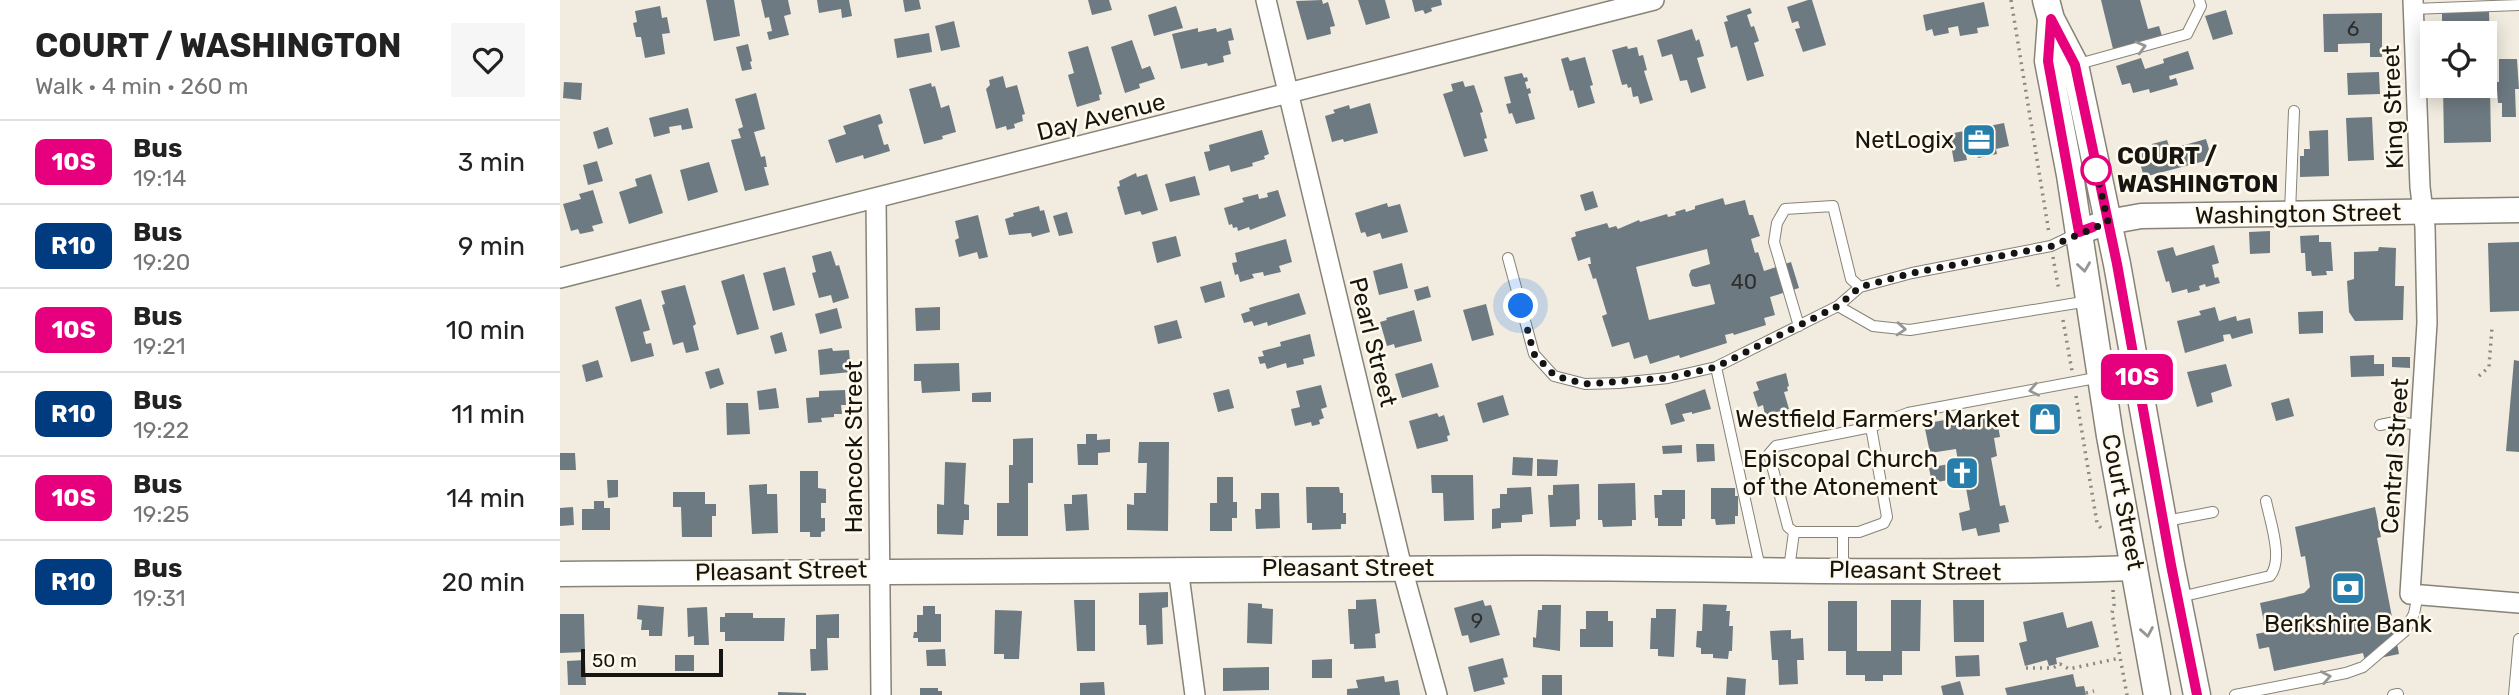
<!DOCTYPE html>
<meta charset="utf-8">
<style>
body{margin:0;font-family:Rubik,sans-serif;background:#f6f6f6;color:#222;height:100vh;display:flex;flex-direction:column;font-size:26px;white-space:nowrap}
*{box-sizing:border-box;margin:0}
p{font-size:23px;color:#767676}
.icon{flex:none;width:38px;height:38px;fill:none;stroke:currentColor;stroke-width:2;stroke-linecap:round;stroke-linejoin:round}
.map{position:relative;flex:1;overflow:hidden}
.side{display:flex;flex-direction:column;background:#fff;width:560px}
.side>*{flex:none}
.badge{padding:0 14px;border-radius:10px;font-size:24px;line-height:46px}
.fabs{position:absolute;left:1860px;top:21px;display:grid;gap:14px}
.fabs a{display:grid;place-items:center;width:77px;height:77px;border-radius:0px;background:#fff;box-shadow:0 4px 18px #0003;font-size:35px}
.scale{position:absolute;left:21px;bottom:18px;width:142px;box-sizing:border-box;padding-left:7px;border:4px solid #171511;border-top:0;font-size:19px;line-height:24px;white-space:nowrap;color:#171511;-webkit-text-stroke:5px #fffaec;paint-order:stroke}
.you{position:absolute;width:35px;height:35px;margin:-18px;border:5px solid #fff;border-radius:50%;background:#1a73e8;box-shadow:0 0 0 10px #1a73e833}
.map>.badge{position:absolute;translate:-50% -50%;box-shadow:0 0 0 4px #fff}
.round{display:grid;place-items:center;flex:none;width:74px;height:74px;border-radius:0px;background:#f6f6f6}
.head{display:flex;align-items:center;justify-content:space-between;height:119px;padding:0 35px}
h1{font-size:33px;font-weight:700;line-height:52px}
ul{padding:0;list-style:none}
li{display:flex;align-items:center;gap:21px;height:84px;padding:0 35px;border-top:2px solid #e0e0e0}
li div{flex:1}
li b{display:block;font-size:26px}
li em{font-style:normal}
li .badge{min-width:77px;font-weight:700;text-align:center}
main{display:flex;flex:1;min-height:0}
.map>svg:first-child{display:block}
</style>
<main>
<section class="side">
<div class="head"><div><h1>COURT / WASHINGTON</h1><p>Walk · 4 min · 260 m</p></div><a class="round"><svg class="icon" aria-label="heart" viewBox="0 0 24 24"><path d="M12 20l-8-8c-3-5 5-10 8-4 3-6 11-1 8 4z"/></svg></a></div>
<ul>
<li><span class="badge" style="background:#e6007e;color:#fff">10S</span><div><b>Bus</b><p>19:14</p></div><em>3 min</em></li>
<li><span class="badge" style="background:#003b80;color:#fff">R10</span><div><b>Bus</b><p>19:20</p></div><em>9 min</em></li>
<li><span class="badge" style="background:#e6007e;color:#fff">10S</span><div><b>Bus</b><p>19:21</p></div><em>10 min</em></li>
<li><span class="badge" style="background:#003b80;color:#fff">R10</span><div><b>Bus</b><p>19:22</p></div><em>11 min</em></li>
<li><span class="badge" style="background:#e6007e;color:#fff">10S</span><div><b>Bus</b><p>19:25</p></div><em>14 min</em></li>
<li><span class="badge" style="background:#003b80;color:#fff">R10</span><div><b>Bus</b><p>19:31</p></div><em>20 min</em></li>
</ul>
</section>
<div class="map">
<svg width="1959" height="695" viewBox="0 0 1959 695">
<rect width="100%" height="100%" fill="#f1ecdf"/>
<path fill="#6e7a82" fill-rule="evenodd" d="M146 0H174L180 36 154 41Z
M201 0H228L231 14 224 16 229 35 209 40 207 32 212 31 209 17 205 18Z
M257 0H289L292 16 282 18 281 9 259 13Z
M343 0H359L361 9 345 12Z
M528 0H549L552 10 532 15Z
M762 0 763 4 768 2 775 26 770 27 771 34 747 40 736 1Z
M798 0H825L830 18 806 25Z
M852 0H881L882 5 871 8 872 11 865 14 863 10 855 12Z
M1248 0H1252L1266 45 1243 52 1235 29 1240 28 1238 21 1232 23 1227 7Z
M1541 0H1580L1588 29 1599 26 1602 36 1553 49Z
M1424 2 1429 26 1417 28 1418 33 1400 36 1398 26 1388 28 1389 33 1374 36 1372 29 1366 31 1363 15Z
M100 6 102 18 107 17 110 33 102 34 105 54 85 58 81 37H76L73 23 77 22 75 11Z
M616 6 623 28 594 36 588 15Z
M1190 8 1192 13 1187 15 1191 27 1194 26 1199 41 1194 43 1204 76 1187 81 1177 46 1171 48 1164 22 1168 21 1166 16Z
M1666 10 1673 34 1653 40 1645 16Z
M1929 11 1931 82H1939V59H1957L1959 89H1955L1956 117H1942V103H1938L1937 89H1930L1931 142 1884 143 1883 86H1925V33H1882V12Z
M1822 13V57H1810V43L1778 44V52H1764L1763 14Z
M394 21 400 47 381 51 375 26Z
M638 28V32L656 28 657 32 671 28 674 40 668 41 671 54 663 56 664 62 648 66 647 63 621 69 612 34Z
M1132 29 1136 41 1139 39 1144 56 1137 58 1146 88 1131 93 1127 80 1120 81 1112 54 1102 57 1097 40Z
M369 33 372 52 337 58 334 39Z
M572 40 582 69 590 66 595 79 579 84 580 88 565 93 551 47Z
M188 44 192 61 190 62 192 69 182 71 176 47Z
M528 46 542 94 539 95 540 100 517 107 508 75 514 73 508 52Z
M1067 46 1068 49 1077 47 1079 56 1083 55 1087 70 1084 71 1093 100 1080 104 1078 96 1073 97 1071 87 1068 88 1067 84 1062 85 1052 50Z
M1628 51 1634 69 1609 76 1610 80 1616 78 1618 85 1590 93 1589 89 1573 93 1570 83 1562 85 1556 66 1581 58 1585 69 1604 63 1603 59Z
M1008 57 1010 61 1025 57 1033 85 1030 86 1035 103 1018 108 1013 90 1010 91 1001 59Z
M1819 72 1820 94 1788 95 1787 73Z
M962 73 964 78 967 77 968 81 965 82 967 89 970 88 971 93 968 94 975 119 956 124 952 113 949 114 946 104 951 103 944 77Z
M443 76 446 88 457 85 465 114 462 115 463 121 454 124 455 128 447 130 446 126 436 129 426 89 430 85 429 80Z
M903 81 905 87 914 85 923 112 920 113 927 138 924 139 928 151 904 157 883 94 893 91 891 84Z
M4 82 22 83 21 100 3 98Z
M371 83 372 87 375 86 381 108 389 105 396 132 382 136 383 139 364 144 349 89Z
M196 93 205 129 194 132 201 157 205 156 207 167H204L209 185 185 191 171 140 181 138 178 129 183 127 175 99Z
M810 103 818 133 784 142 783 139 772 142 765 116 775 113 773 110 789 105 790 109Z
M128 108 133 128 122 130 121 125 109 127 110 133 94 137 89 118Z
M320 114 323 123 318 125 324 145 328 144 330 151 304 159 303 155 276 163 268 140 286 134 283 126Z
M1812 117 1814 160 1788 161 1786 118Z
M1444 123 1449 146 1436 149 1437 154 1418 158 1417 153 1406 155 1407 160 1394 162 1389 134Z
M48 127 53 144 38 149 33 132Z
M702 130 709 154 704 156 705 159 692 163 693 166 671 172 669 165 649 171 644 152 650 151 649 145Z
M1768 130 1769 176 1740 177V156H1744V149H1750L1749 131Z
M1646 139 1652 159 1584 177 1577 153 1593 149 1592 144 1607 140 1610 149Z
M37 161 43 181 28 185 23 165Z
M149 162 158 192 128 201 120 170Z
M576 173 577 177 587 174 598 210 582 215 580 211 565 215 557 187 560 186 559 181Z
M91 174 103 213 69 224 59 192 77 186 75 179Z
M635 176 640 195 610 202 605 184Z
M33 190 43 223 32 226 34 231 20 234 18 229 11 231 3 204 21 199 19 194Z
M718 190 726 216 690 230 689 227 678 231 677 227 673 228 672 224 669 225 664 208 684 202 682 198 698 194 699 199 708 197 707 193Z
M1033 191 1038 207 1025 211 1020 195Z
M1163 198 1165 205 1185 200 1189 215H1193L1200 236 1191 239 1195 253 1198 252 1204 271 1231 262 1239 288 1210 297 1215 315 1204 318 1206 325 1174 335 1173 333 1165 335 1167 343 1120 358 1119 355 1090 364 1087 355 1074 359 1069 342 1052 347 1042 316 1047 314 1036 278 1033 279 1028 264H1031L1030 257 1018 261 1011 238 1016 236 1015 232 1047 223 1049 228 1056 226 1058 229 1079 220 1080 222 1107 214 1108 217 1116 215 1115 212 1125 209 1126 212 1135 209V206ZM1147 249 1150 264 1131 270 1129 275 1132 286 1136 287 1150 284 1155 304 1089 320 1076 267Z
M827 203 828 207 840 204 848 232 822 239 820 233 807 237 805 232 801 233 795 213Z
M479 206 480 211 484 210 490 232 472 237 471 233 449 235 445 219 454 216 453 213Z
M507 212 513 233 499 236 493 216Z
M418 215 428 257 419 259 417 252 399 257 395 240 399 238 395 221Z
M1710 231V253L1690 254 1689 232Z
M1759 235V242H1771L1773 271H1766L1767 275 1752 276 1751 271H1746L1745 253H1741L1740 236Z
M616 236 621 256 597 263 592 242Z
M726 239 732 262 719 266 721 272 704 276 703 272 692 274 694 278 680 282 678 274 675 275 672 263 677 262 675 253Z
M1959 242V311L1930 312 1928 243Z
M1654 245 1659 263 1652 265 1655 278 1658 277 1660 283 1646 287 1645 284 1639 286 1640 290 1628 293 1627 289 1612 293 1609 281 1606 282 1597 251 1613 247 1616 256Z
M1819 247 1836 248 1835 286H1844L1843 320 1795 321 1789 312 1787 281 1794 279V252L1818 251Z
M271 251 276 266 279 265 289 298 273 303 271 295 259 298 252 273 256 272 252 256Z
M842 263 848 288 819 295 813 271Z
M225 267 235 305 213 311 203 273Z
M184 274 199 329 177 335 161 281Z
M661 281 665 297 645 303 640 287Z
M125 285 136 324 133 326 139 350 126 353 123 342 113 345 102 305 105 304 101 291Z
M868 286 871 297 857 301 854 290Z
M739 293 746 314 708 326 707 322 694 326 692 321 684 323 681 314 690 311 689 308Z
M81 299 90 330 83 332 86 344 91 343 94 356 71 362 55 307Z
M926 304 934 335 912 341 903 310Z
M380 307V330L356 331 355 308Z
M1655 307 1659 321 1676 316 1677 321 1690 318 1693 333 1672 339 1670 334 1663 335 1664 341 1625 353 1617 321 1641 315 1639 311Z
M277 308 282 328 260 334 255 314Z
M854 310 862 341 835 348 834 344 827 346 820 322 827 320 826 318Z
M1763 311V333L1739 334 1738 312Z
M617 320 622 338 598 344 594 326Z
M222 332 227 351 215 354 210 336Z
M750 334 755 356 743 359 744 364 727 368 726 363 707 369 705 363 700 364 698 357 704 356 702 351 721 346 720 342Z
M272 348 273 351 289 350 291 372 260 375 258 350Z
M1814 355V364H1824V376L1791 377 1790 356Z
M1832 357H1850V368L1832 367Z
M38 360 43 377 26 382 22 365Z
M1954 360 1959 361V452L1946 451Z
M399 363 400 391 362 393 361 381H354V364Z
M872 363 879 387 842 398 835 374Z
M1666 364 1672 386 1651 393 1653 402 1637 407 1627 372Z
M159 368 164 384 150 389 145 372Z
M1226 373 1229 386 1227 387 1228 391 1224 392 1229 409 1205 415 1203 405 1198 407 1193 392 1199 390 1196 382Z
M761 385 767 407 761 409 764 418 759 420 760 424 752 426 751 422 735 426 731 409 740 407 736 391Z
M216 388 219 408 199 410 197 391Z
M669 389 674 408 658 412 653 393Z
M1145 389 1151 409 1132 414V412L1122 414 1125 421 1111 425 1105 404Z
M285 390 286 405H281L282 414H274V417L261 418 262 422 248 423 246 398 259 397V391Z
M431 392V402H412V393Z
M943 395 949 415 923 423 917 403Z
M1729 398 1734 416 1716 421 1711 403Z
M166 403H188L190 434 167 435Z
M877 413 879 417 884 415 890 435 887 436 888 441 857 449 849 421Z
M1420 413 1421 417 1436 414 1440 437 1434 438 1437 456 1431 458 1440 506 1445 505 1449 522 1439 524 1440 532 1418 536 1416 528 1402 531 1399 513 1410 510 1404 477 1372 483 1369 468 1398 462 1396 449 1370 453 1364 424Z
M526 434H537V440L550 439V452L538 453V465H518L517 444H526Z
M473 438V483H468V536H437V503H449V465H453V439Z
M579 442H609L608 531 567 530V504L574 505V493H586L587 463H578Z
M1136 444H1154L1155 461 1137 462Z
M1122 445V453L1103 454 1102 446Z
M0 453H15L16 470H0Z
M953 457 973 458 972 476 952 475Z
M977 459 998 460 997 476H977Z
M385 462 406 463 404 504 409 505V520H404L403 535 377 534V504L384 505Z
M240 471H258V488L266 489V503H261V518H265V531L261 532V537H250V532H240Z
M871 475H913L914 520 884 521 883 493H872Z
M657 477H673V502H677V518H672V531H650V503H657Z
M47 480H58V497L48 498Z
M1075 483 1076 520H1072V526L1043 527 1042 520H1038V484Z
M207 484V494H217L218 533 192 534 189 485Z
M1019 484 1020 519 1016 520V526L990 527 988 495H993V485Z
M746 487H779L780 493H783V513H786V524H781V529L752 530V523H747Z
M971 487 973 514 962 515V522L941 523V528L932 529V509L940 508V494H947V488Z
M1151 488H1175V496H1178V516H1175V524L1156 525 1155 519H1151Z
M1102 490H1125V519H1122V526H1098V518H1095L1094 495H1102Z
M113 492H145V504H156V516H152V537H122L121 507H113Z
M701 493H719L720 528 696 529 695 509H701Z
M527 494 529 530 506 531 504 504H512V495Z
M34 501H44V508H50V530H22V509H34Z
M13 507 14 525 0 526V508Z
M1815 507 1821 537 1817 538 1839 654 1805 661 1803 653 1714 671 1709 647 1699 649 1696 634 1706 632 1700 603 1744 593 1750 587 1745 556 1741 557 1735 527Z
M608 592V607L602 608 603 644 587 645 586 625H579V593Z
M816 599 820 633 815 634 816 648 794 649V644H790L788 609H796V600Z
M514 600H535V651H517Z
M923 600 925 606 931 605 940 635 910 643 908 635 902 636 894 608Z
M1331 600H1361L1360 651H1342V675H1323V681H1305V675H1286V651H1268V601H1297V651H1331Z
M1393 600H1424V642H1394Z
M688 603 702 604V608L713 609 712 644 687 643Z
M1143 604 1167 605 1166 611H1170L1169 626H1173L1172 651H1169L1168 659 1153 658V654H1141V648L1136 647 1137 631H1142Z
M78 605 104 607 102 636H89V630H81L82 620 77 619Z
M982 605H1001L1000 651 973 647V637L976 638 978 610H982Z
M363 606H375V614H381V642H358V638H353L354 632H357V615H363Z
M147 607 149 645H134V636L128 637 127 608Z
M1096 609H1116L1114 657 1098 656V649H1090L1091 618H1096Z
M435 610 462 611 459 659H444V654H434Z
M1026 611H1048V621H1053V647H1020V629H1026Z
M1503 612 1507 628 1532 621 1539 647 1496 658 1497 664 1489 666 1487 660 1465 666 1459 643 1467 641 1463 622Z
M165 613H193V618H225L224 641H165V632H160V617H165Z
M0 614H24L25 652 0 653Z
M279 614V638H267L268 670 251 671 250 649H256V615Z
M1231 630V639L1243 638 1244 660H1237L1238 684 1219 685 1218 660H1212L1210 631Z
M385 649 386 666H367L366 650Z
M115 655H134V671H115Z
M1419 655 1420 676 1396 677 1395 656Z
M943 658 948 677 943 678 945 684 914 692 908 667Z
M772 659V678H752V660Z
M25 660 26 685H8L7 661Z
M709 667V690L663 691V668Z
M1513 674 1516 687 1524 686 1526 695H1447L1445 688Z
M982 675H1002V695H982Z
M824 676 825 682 838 680 840 695H787V689L798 688 796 680Z
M1167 677 1186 679 1185 695H1166Z
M1400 681 1404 695H1383L1381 686Z
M544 682 545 695H520V683Z
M360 688H378V691H382V695H360Z
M218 692 246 693V695H218Z"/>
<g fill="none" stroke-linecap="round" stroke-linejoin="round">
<g stroke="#878376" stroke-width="12">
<path id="service" d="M1853 9 1959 5
M1515 65 1627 34 1641 6 1639 0
M1730 212 1734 111
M948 258 974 354 994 376 1025 384 1059 383 1108 378 1156 367 1278 306 1300 287 1352 273 1491 246 1518 233
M1278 306 1313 326 1350 330 1529 301
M1239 326 1214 242 1217 223 1225 209 1273 206 1291 279 1300 287
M1156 367 1200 568
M1820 425 1835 422 1861 425
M1311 427 1327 517 1324 523 1299 532H1234L1228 527 1209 454 1216 446Z
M1311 427 1348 413 1541 377
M1606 521 1653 512
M1229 569 1234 532
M1283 570V532
M1620 597 1710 576C1724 560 1710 521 1706 501
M1675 695 1786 673 1803 667 1844 632 1854 614 1858 594
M1833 695 1838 694
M1954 695 1959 639"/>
</g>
<g stroke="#878376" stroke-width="22">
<path id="minor" d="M706 0 842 568 877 695
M1853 0 1860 187 1865 227 1867 323 1850 594 1959 603
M316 199 321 695
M0 278 1094 0
M618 568 635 695"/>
</g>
<g stroke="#878376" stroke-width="27">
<path id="tertiary" d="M1519 232 1548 222 1581 216 1959 210
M0 574C327 570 654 568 982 568 1180 569 1378 575 1575 568"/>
</g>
<g stroke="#878376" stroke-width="29">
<path id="secondary" d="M1486 0 1491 19 1515 65 1557 264 1611 565 1637 695
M1491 20 1488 61 1510 175 1550 436 1597 695"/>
</g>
<path stroke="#8b887f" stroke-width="3.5" stroke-dasharray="2 5" stroke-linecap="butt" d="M1451 0 1489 233
M1493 257 1499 291
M1503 320 1512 371
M1919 376 1929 367 1932 327
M1516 396 1537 523 1543 531
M1553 590 1554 605 1552 613 1567 695
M1466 668H1493L1500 664 1509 669 1560 658
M1526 693 1534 691"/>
<use href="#service" stroke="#fff" stroke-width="10"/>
<use href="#minor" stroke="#fff" stroke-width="19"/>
<use href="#tertiary" stroke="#fff" stroke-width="24"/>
<use href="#secondary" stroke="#fff" stroke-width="26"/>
</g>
<defs><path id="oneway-chevron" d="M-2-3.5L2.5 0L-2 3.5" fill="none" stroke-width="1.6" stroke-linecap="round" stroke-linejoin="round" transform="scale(1.75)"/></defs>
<g stroke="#979694">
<use href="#oneway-chevron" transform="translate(1581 47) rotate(-15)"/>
<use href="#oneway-chevron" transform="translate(1524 267) rotate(82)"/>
<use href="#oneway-chevron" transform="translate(1341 329) rotate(4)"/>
<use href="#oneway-chevron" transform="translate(1474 390) rotate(169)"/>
<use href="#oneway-chevron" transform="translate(1587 632) rotate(80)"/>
<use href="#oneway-chevron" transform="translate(1766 677) rotate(-11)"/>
</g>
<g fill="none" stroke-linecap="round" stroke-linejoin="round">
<g stroke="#fff" stroke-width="16">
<path id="line" d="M1533 227 1519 232 1488 61 1491 19 1515 65 1557 264 1611 565 1637 695"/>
</g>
<use href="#line" stroke="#e6007e" stroke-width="10"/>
<path stroke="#171511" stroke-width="7" stroke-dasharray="0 12.6" d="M961 306 974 354 995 376 1025 384 1108 378 1156 367 1278 306 1300 287 1352 273 1492 246 1548 222 1536 170"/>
</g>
<defs>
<g id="office-square" transform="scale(1.75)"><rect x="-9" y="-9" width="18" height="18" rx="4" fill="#267ead" stroke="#fffaec"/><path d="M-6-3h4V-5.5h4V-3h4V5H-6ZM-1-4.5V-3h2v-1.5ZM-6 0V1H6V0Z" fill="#fff"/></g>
<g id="shop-square" transform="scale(1.75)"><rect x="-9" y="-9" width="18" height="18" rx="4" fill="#267ead" stroke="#fffaec"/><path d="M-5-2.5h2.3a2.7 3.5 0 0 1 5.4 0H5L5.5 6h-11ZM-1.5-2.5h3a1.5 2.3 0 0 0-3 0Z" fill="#fff"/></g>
<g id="church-square" transform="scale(1.75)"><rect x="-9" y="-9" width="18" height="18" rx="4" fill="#267ead" stroke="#fffaec"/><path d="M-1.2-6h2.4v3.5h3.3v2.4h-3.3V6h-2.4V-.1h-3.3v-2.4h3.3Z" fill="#fff"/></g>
<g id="bank-square" transform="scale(1.75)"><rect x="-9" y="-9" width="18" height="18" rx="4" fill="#267ead" stroke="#fffaec"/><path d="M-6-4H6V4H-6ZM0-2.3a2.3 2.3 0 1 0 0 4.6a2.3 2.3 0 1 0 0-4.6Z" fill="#fff"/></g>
</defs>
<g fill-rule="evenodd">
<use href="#office-square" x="1419" y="140"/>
<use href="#shop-square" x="1485" y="419"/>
<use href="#church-square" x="1402" y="473"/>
<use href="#bank-square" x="1788" y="588"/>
</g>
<circle fill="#fff" stroke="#e6007e" stroke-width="3.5" cx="1536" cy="170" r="14"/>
<g text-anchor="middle" stroke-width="5" stroke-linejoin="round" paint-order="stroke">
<g font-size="21" fill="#2d2e2d">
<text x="1793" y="36">6</text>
<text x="1184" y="289">40</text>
<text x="917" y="628">9</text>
</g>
<g font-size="24" fill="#171511" stroke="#fffaec">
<text transform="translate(1833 107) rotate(-92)" y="8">King Street</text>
<text transform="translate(541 117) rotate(-14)" y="8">Day Avenue</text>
<text transform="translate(1738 214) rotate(-1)" y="8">Washington Street</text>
<text transform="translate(813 342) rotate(76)" y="8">Pearl Street</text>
<text transform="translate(294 447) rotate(-90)" y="8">Hancock Street</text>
<text transform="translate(1835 456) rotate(-86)" y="8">Central Street</text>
<text transform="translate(1563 502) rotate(79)" y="8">Court Street</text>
<text x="788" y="576">Pleasant Street</text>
<text transform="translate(221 571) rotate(-1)" y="8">Pleasant Street</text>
<text transform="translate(1355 571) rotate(1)" y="8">Pleasant Street</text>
</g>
<g font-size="24" fill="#171511" stroke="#fffaec" text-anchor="end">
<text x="1394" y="148">NetLogix</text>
<text x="1460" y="427">Westfield Farmers' Market</text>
<text x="1378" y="467">Episcopal Church<tspan x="1378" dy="28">of the Atonement</tspan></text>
<text x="1788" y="632" text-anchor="middle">Berkshire Bank</text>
</g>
<g font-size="24" font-weight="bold" fill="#171511" stroke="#fffaec" text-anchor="start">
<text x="1557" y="164">COURT /<tspan x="1557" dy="28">WASHINGTON</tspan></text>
</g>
</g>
</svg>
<div class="fabs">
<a><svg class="icon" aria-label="locate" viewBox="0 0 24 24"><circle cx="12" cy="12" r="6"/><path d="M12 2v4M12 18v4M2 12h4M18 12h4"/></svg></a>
</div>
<div class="scale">50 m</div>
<div class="you" style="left:961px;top:306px"></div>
<b class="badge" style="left:1577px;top:377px;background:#e6007e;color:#fff">10S</b>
</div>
</main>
